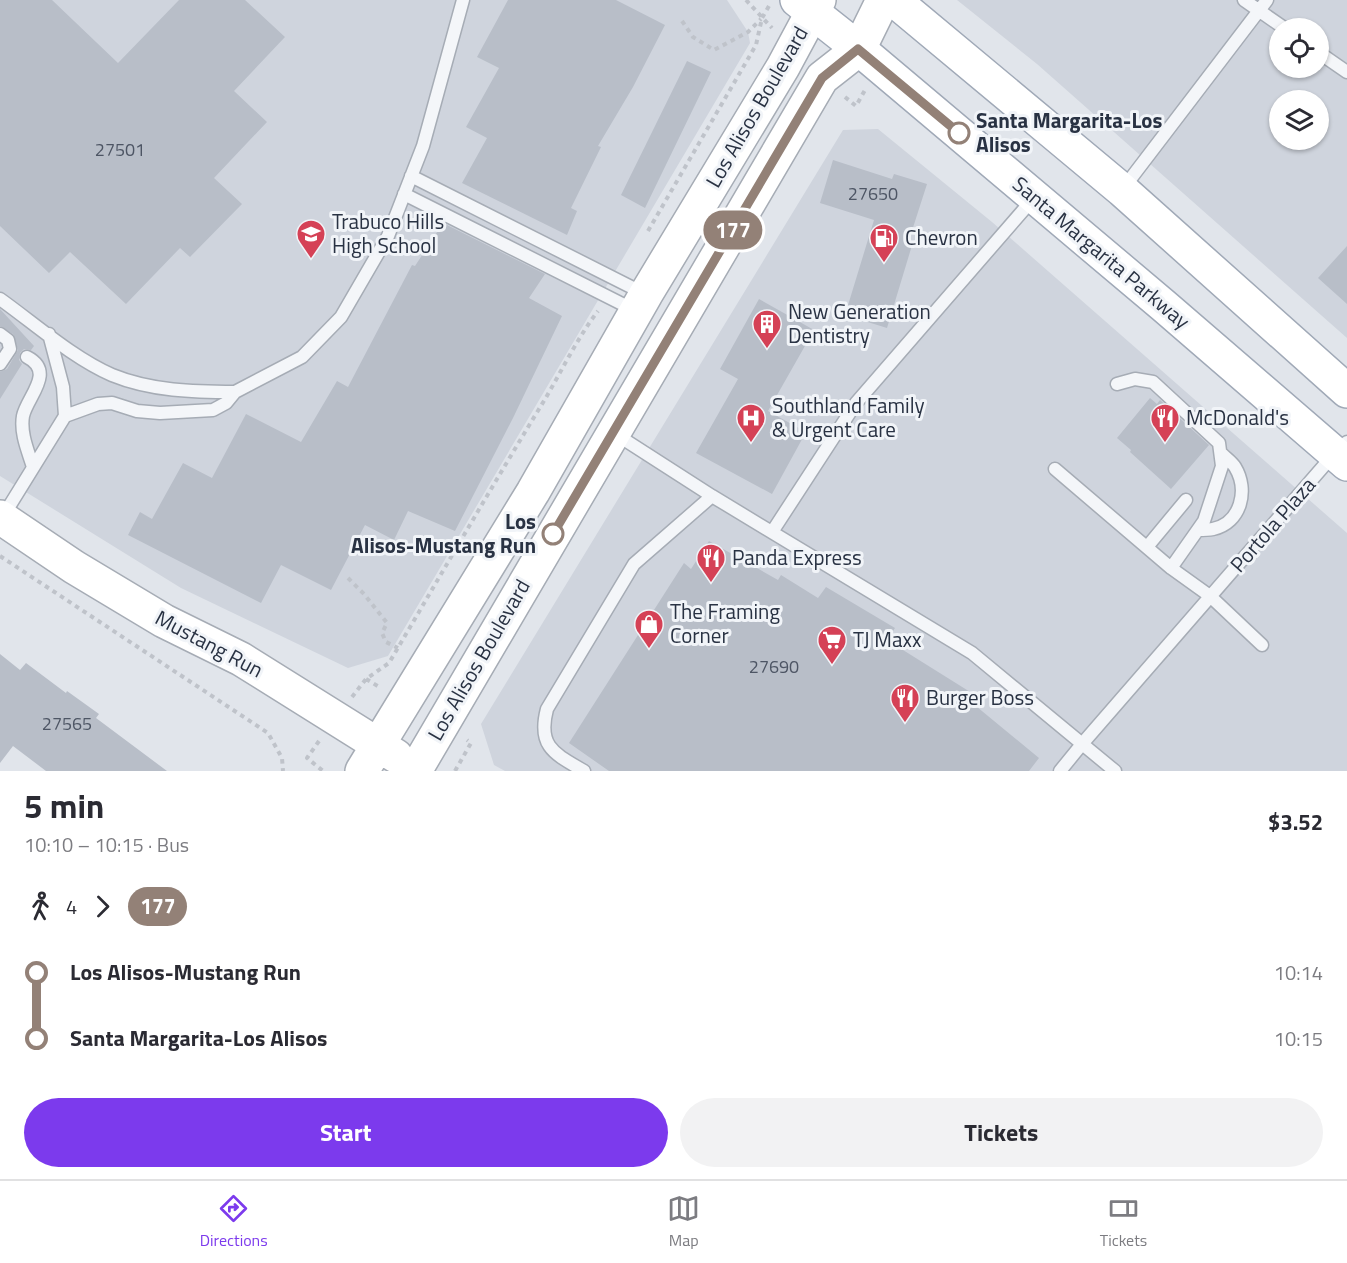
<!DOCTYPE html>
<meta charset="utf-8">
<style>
body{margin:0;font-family:"Titillium Web",sans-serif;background:#f2f2f3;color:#2b2b33;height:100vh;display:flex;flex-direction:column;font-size:22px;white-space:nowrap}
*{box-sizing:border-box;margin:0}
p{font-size:20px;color:#7c7c81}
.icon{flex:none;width:33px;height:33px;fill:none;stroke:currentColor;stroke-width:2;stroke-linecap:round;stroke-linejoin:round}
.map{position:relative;height:771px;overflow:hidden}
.panel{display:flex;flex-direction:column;background:#fff;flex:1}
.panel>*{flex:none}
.badge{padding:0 12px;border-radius:20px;font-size:21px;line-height:39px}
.fabs{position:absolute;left:1269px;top:18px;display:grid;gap:12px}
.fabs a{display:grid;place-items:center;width:60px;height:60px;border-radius:50%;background:#fff;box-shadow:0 2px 4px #0004;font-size:30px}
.map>.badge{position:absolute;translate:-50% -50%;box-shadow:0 0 0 3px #fff}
.legs{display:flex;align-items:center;gap:9px;height:66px;padding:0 24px;font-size:20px}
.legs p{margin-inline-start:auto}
.head{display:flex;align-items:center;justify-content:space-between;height:102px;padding:0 24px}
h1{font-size:33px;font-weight:700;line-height:45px}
.cta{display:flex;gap:12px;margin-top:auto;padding:12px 24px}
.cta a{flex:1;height:69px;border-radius:36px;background:#7c3aed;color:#fff;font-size:24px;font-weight:700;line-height:69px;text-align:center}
.cta a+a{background:#f2f2f3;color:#2b2b33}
ul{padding:0 24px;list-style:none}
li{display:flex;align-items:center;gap:21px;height:66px;font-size:22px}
li i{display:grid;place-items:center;width:9px;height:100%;margin:0 8px;background:currentColor}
li i::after{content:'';width:15px;height:15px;margin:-8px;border:4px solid;border-radius:50%;background:#fff}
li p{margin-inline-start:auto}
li:first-child i{background:linear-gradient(#0000 50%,currentColor 0)}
li:last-child i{background:linear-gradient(currentColor 50%,#0000 0)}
.tab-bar{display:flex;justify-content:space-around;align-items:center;height:84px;border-top:2px solid #e1e1e2;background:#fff;font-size:16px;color:#7c7c81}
.tab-bar a{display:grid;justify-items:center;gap:3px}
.tab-bar .selected{color:#7c3aed}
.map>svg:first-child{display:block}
</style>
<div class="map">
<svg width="1347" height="771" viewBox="0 0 1347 771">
<rect width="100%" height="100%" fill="#e1e5eb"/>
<path fill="#cfd4dd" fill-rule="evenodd" d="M0 0H727L748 32 750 43 388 656 348 668 181 588 0 476Z
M957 0H1347V338L1037 64ZM1280 28H1318V68H1280ZM1280 100H1318V140H1280Z
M878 129 992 222 1347 533V771H505L494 765 481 724 843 130Z"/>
<path fill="#b8bec8" d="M0 0H52L118 63 179 0H245L285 37 234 91 267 122 214 178 242 204 190 257 180 248 126 304 70 252 49 273 0 226Z
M508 0H616L665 25 633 87 598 146 601 147 571 208 577 211 567 235 462 183 487 138 466 127 499 68 477 57Z
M687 61 711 72 645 208 621 195Z
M833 160 892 179 894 174 927 184 909 240 913 242 887 328 845 315 874 220 820 203Z
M443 223 545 274 529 298 562 316 513 418 455 531 408 511 394 540 365 525 331 590 281 565 261 603 128 535 140 512 152 519 183 463 212 478 246 414 301 442 337 381 348 387 412 265 415 266Z
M1347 246V304L1318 278Z
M759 299 814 330 768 411 806 432 772 494 696 453 738 379 720 369Z
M0 309 34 346 31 350 24 349 20 353 19 360 22 364 0 399V372L7 369 18 350 13 334 0 326Z
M1150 398 1157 404 1160 400 1209 445 1171 489 1130 452 1131 450 1117 438Z
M709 541 778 580 781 575 818 598 826 587 895 628 887 640 975 695 971 702 1039 758 1029 771H609L569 743 684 563 691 569Z
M0 654 20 670 26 663 66 693 67 691 99 714 96 718 167 771H46L13 746 0 763Z"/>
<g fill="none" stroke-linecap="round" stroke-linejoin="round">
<g stroke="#a6acb5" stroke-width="15">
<path id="lane" d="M1244 0 1284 28
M1318 52 1347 72
M411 176 645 294
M1122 190 1267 0
M404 194 636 311
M0 299C35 324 73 358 112 375 151 391 194 392 235 392
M0 334 8 340 10 349 0 364
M49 334 63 387 65 416
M27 357C56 372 27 397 23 416 20 433 28 451 33 467
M1117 384 1135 379 1153 382 1219 443 1222 466 1204 521 1171 568
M614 433 712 496 972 653 1115 771
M1055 469 1171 568 1210 596 1262 645
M2 518 65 416 98 404 112 403 137 411 160 413 213 410 226 403 235 392 302 357 341 317 388 236 423 146 463 0
M1198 530C1203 530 1208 530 1213 529 1241 523 1249 490 1235 467 1232 462 1226 458 1222 454
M772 532 856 403 1033 199
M1147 547 1186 500
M584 771C555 754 537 747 547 709L634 564 712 496
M1060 771 1082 744 1335 453 1347 442"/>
</g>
<g stroke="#a6acb5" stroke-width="36">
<path id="secondary" d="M0 517 74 567 164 621 241 659 396 756
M362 771 533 492 646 294 783 67 819 0
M415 771 822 78 859 49 883 0"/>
</g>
<g stroke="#a0a9b7" stroke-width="36">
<path id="primary" d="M797 0 859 49 1164 306 1347 464
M894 0 1122 190 1347 391"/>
</g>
<path stroke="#bfc3ca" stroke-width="4" stroke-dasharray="4.5 4.5" stroke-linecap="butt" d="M746 0 772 28
M682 21 693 37 714 50 748 32 761 19
M845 97 856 106 865 90
M648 231 756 45 762 18 769 6
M0 556 268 733 282 758 283 771
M348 578 364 594 387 623 382 633 386 642 398 648
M366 679 381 688
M352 697 366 679 389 663C439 578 488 493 539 409 559 377 575 341 598 311
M319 741 307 758 323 771
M455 771 471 743 467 740"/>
<use href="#lane" stroke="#f4f6f9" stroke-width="12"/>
<use href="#secondary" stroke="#fff" stroke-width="33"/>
<use href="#primary" stroke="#fff" stroke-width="33"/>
</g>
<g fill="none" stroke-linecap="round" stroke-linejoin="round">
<g stroke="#fff" stroke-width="14">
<path id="line-1" d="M553 534 822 78 858 49 959 133"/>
</g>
<use href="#line-1" stroke="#938177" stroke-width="9"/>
</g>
<defs>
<g id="school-pin" transform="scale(1.5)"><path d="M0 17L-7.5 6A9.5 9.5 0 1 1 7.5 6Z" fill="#d54156" stroke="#f1f4f8"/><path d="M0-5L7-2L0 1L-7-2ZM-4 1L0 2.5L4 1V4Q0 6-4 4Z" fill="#fff"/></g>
<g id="fuel-pin" transform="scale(1.5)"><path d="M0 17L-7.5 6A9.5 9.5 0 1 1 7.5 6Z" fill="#d54156" stroke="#f1f4f8"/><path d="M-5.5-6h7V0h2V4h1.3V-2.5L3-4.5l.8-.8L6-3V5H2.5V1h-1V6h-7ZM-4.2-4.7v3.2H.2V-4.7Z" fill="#fff"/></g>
<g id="building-pin" transform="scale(1.5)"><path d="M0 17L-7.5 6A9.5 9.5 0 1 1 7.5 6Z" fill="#d54156" stroke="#f1f4f8"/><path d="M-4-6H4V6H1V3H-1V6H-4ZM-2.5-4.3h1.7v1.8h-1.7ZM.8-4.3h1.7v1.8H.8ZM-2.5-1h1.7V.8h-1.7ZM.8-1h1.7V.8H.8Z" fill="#fff"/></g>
<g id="hospital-pin" transform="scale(1.5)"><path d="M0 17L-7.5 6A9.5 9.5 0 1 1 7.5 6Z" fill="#d54156" stroke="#f1f4f8"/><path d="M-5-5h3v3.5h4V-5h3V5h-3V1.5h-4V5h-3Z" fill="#fff"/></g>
<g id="restaurant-pin" transform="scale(1.5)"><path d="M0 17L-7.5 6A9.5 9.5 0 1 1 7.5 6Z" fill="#d54156" stroke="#f1f4f8"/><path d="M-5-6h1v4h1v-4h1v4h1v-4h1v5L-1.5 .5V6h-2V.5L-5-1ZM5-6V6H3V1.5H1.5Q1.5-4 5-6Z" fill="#fff"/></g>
<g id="shop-pin" transform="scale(1.5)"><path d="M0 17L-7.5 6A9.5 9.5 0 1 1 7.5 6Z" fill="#d54156" stroke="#f1f4f8"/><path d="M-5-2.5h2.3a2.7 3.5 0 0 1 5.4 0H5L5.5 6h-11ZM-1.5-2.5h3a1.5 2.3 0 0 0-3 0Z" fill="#fff"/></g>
<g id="supermarket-pin" transform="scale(1.5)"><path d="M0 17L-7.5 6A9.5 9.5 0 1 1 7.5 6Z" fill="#d54156" stroke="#f1f4f8"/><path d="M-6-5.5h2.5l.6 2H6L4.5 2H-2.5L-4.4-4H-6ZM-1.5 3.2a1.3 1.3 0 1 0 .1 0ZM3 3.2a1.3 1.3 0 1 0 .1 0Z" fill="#fff"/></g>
</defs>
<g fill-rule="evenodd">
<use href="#school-pin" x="311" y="234"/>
<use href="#fuel-pin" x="884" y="238"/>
<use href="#building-pin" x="767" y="324"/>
<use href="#hospital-pin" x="751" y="418"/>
<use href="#restaurant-pin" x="1165" y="418"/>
<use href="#restaurant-pin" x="711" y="558"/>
<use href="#shop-pin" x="649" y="624"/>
<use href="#supermarket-pin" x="832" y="640"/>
<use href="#restaurant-pin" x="905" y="698"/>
</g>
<g fill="#fff" stroke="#938177" stroke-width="3">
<circle cx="959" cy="133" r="10"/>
<circle cx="553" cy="534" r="10"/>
</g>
<g text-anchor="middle" stroke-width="6" stroke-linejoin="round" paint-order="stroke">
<g font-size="18" fill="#4d5564">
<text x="120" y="156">27501</text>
<text x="873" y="200">27650</text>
<text x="774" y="673">27690</text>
<text x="67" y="730">27565</text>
</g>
<g font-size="21" fill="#293243" stroke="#f1f4f8">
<text transform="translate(757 107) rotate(-60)" y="7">Los Alisos Boulevard</text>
<text transform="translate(1101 253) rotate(40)" y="7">Santa Margarita Parkway</text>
<text transform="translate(1273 525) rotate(-49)" y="7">Portola Plaza</text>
<text transform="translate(209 644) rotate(28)" y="7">Mustang Run</text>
<text transform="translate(479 660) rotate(-60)" y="7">Los Alisos Boulevard</text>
</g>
<g font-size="21" font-weight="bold" fill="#293243" stroke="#f1f4f8" text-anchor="start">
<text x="976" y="128">Santa Margarita-Los<tspan x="976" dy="24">Alisos</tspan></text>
<text x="536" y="529" text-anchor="end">Los<tspan x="536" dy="24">Alisos-Mustang Run</tspan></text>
</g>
<g font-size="21" fill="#293243" stroke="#f1f4f8" text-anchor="start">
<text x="332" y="229">Trabuco Hills<tspan x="332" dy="24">High School</tspan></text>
<text x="905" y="245">Chevron</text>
<text x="788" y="319">New Generation<tspan x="788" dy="24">Dentistry</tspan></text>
<text x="772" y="413">Southland Family<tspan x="772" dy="24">&amp; Urgent Care</tspan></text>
<text x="1186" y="425">McDonald's</text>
<text x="732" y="565">Panda Express</text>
<text x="670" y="619">The Framing<tspan x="670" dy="24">Corner</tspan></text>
<text x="853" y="647">TJ Maxx</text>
<text x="926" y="705">Burger Boss</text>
</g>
</g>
</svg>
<div class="fabs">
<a><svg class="icon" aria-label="locate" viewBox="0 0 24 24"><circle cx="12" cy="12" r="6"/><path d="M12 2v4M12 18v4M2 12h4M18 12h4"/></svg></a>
<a><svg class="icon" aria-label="layers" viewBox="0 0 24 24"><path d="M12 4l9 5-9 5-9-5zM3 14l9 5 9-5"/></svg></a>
</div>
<b class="badge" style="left:733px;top:230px;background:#938177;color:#fff">177</b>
</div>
<section class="panel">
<div class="head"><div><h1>5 min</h1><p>10:10 – 10:15 · Bus</p></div><b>$3.52</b></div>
<div class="legs"><svg class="icon" aria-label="walk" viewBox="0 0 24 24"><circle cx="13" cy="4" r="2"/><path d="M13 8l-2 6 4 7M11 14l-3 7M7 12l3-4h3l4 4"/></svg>4<svg class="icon" aria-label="forward" viewBox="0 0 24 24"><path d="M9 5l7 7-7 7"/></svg><b class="badge" style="background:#938177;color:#fff">177</b></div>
<ul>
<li><i style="color:#938177"></i><b>Los Alisos-Mustang Run</b><p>10:14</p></li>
<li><i style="color:#938177"></i><b>Santa Margarita-Los Alisos</b><p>10:15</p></li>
</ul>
<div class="cta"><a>Start</a><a>Tickets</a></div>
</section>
<nav class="tab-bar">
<a class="selected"><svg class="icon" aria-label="directions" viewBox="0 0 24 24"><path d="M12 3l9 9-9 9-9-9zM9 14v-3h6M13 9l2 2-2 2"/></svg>Directions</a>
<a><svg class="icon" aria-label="map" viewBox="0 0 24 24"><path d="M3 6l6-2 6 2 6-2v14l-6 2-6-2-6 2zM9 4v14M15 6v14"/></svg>Map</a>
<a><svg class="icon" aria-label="tickets" viewBox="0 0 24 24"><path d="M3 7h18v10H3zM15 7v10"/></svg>Tickets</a>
</nav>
